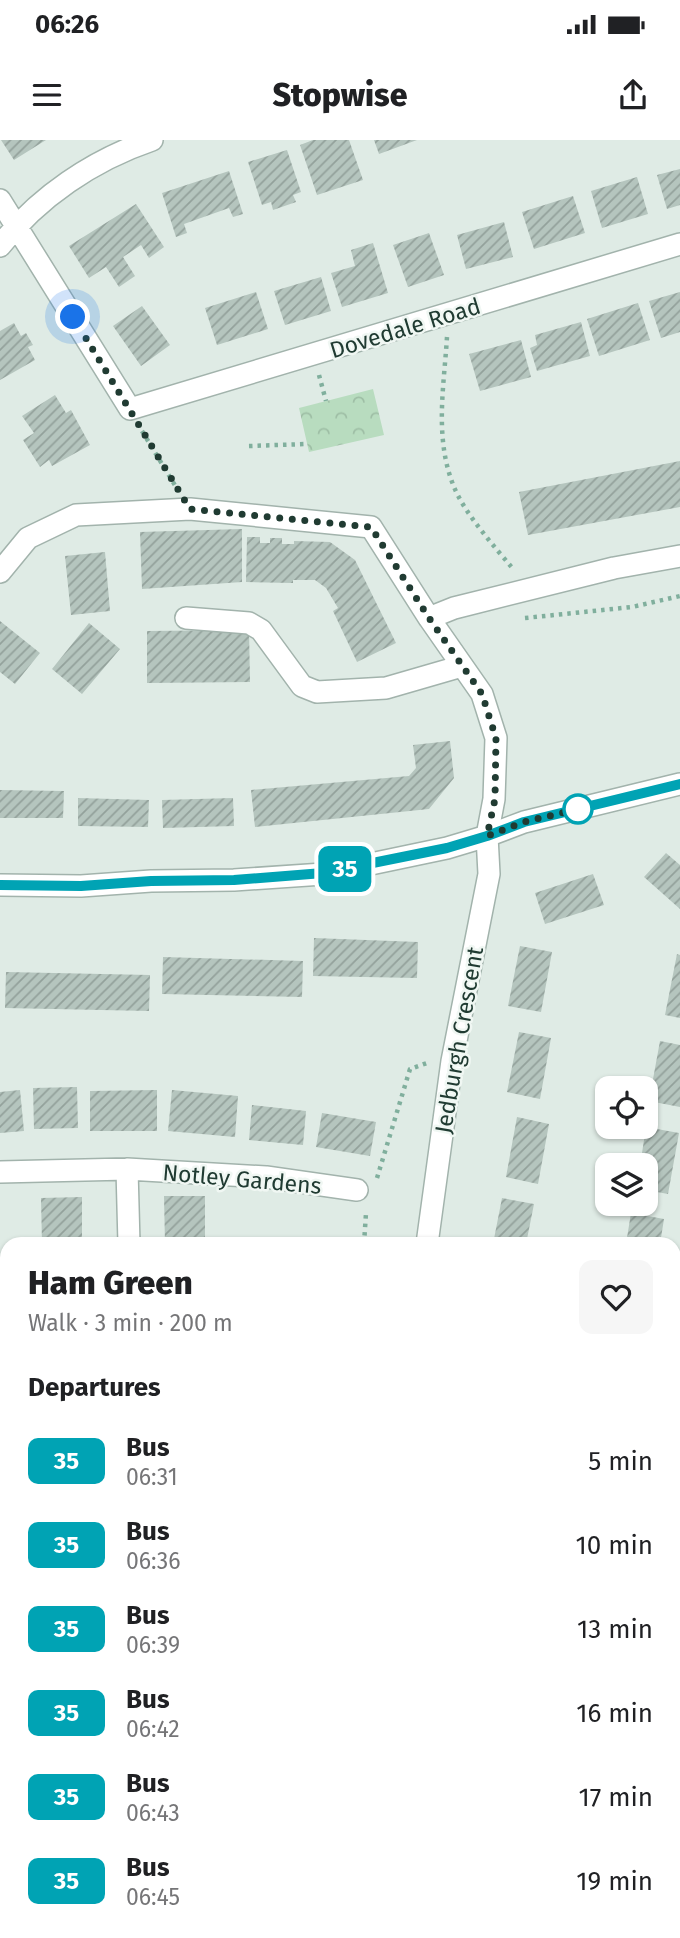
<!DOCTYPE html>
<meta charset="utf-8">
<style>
body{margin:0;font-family:"Fira Sans",sans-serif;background:#f6f6f6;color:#202124;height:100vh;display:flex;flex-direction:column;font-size:26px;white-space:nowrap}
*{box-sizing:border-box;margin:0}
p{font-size:23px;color:#757577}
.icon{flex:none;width:38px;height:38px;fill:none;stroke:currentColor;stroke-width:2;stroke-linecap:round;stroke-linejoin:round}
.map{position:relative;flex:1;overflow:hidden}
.sheet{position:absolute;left:0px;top:1097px;width:681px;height:702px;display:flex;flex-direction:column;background:#fff;border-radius:21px 21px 0 0;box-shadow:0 2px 5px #0004}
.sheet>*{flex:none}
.badge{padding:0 14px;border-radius:10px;font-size:24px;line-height:46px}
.tools{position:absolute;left:595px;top:936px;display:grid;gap:14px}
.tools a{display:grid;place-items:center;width:63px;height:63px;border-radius:14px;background:#fff;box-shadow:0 2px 5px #0004;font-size:35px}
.you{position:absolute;width:35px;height:35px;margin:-18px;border:5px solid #fff;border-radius:50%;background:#1a73e8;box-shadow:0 0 0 10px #1a73e833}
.map>.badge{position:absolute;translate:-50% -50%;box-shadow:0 0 0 4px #fff}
h2{padding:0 28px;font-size:26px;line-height:63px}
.round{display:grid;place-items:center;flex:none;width:74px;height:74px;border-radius:14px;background:#f6f6f6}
.summary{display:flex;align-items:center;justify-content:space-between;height:119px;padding:0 28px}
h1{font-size:33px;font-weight:800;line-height:52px}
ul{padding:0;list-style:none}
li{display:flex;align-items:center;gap:21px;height:84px;padding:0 28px}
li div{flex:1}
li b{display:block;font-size:26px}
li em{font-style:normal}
li .badge{min-width:77px;font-weight:700;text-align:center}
.status{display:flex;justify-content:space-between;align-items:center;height:49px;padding:0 35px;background:#fff;direction:ltr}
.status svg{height:19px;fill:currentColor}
header{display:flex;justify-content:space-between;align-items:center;height:91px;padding:0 28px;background:#fff;font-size:32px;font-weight:800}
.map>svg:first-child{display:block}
</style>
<div class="status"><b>06:26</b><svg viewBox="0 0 49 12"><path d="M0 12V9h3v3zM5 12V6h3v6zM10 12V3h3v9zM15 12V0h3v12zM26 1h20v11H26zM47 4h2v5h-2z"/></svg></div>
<header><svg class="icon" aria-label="menu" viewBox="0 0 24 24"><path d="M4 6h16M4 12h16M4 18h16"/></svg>Stopwise<svg class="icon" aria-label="share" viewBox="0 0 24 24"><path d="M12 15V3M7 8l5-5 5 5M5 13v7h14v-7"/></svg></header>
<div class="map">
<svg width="680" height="1798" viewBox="0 0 680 1798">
<defs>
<pattern id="park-crowns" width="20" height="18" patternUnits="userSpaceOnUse" patternTransform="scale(1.75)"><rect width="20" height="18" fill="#b8dcbf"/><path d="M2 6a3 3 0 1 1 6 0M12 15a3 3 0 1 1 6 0" fill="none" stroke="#9ebea5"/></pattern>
<pattern id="building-hatch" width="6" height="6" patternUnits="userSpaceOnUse" patternTransform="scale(1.75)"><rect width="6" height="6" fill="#b5c5be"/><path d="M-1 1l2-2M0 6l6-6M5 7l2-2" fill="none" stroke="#93a19b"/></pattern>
</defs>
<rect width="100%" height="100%" fill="#dfebe5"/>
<path fill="url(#park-crowns)" d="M373 249 384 295 309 312 299 268Z
M674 1615 680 1619V1798H348L354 1792H674Z"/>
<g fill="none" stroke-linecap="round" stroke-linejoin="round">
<path stroke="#87cad1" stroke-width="9" d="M674 1772 680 1769
M631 1798 640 1792"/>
</g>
<path fill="url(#building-hatch)" d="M1 0H46L14 20Z
M313 0H349L363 40 317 55 300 5Z
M374 0H417L379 14Z
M287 10 301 52 293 55 296 62 273 70 271 62 262 65 248 22Z
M680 29V65L667 69 657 35Z
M229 31 243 74 233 77 229 68 184 84 187 93 176 97 162 53Z
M637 37 648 74 602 88 591 51Z
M573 56 585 93 534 109 522 72Z
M136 64 164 107 149 118 141 105 123 117 135 136 119 147 106 127 89 138 69 106Z
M504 82 513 117 466 129 457 95Z
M429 93 444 135 408 147 393 105Z
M373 103 388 153 342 167 331 133 355 126 351 110Z
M321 137 331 171 285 185 274 151Z
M256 152 268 189 217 205 205 168Z
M680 152V192L661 198 649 161Z
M638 163 650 200 599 216 587 179Z
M142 166 170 205 141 226 113 186Z
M581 182 590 216 537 231 530 208 537 205 535 195Z
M14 183 21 196 26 193 33 205 28 207 35 220 0 240V191Z
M521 200 531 237 480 251 469 214Z
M55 255 66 273 71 270 90 305 52 326 49 320 40 327 23 300 34 293 22 276Z
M680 321V367L528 395 519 352Z
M242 389V442L142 449 140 392Z
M247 397H260V403H270V398H282V404H294V401L330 402 355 420 396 503 357 522 333 471 338 468 326 448 315 440H293V443L246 442Z
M105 412 110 471 71 475 65 416Z
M0 481 40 513 15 544 0 532Z
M89 483 120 509 82 554 52 529Z
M249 490 250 542 147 543V491Z
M450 601 454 638 429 669 255 687 251 650 409 636 416 628 413 605Z
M0 650 64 651 63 678H0Z
M78 658 149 660 148 687 78 686Z
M233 658 234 686 163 688 162 660Z
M666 713 680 725V769L644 737Z
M593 734 604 765 545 784 535 753Z
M314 798 418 802 417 838 313 836Z
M520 806 552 812 541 872 508 866Z
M677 814 680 815V878L665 875Z
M163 817 303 821 302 857 162 854Z
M6 832 150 835 149 871 5 868Z
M519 892 551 898 540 959 507 952Z
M660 901 680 905V967L649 961Z
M77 947 78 988 34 989 33 948Z
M20 950 24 991 0 993V952Z
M157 950V991H90V951Z
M172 950 238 956 235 997 168 991Z
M252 965 306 971 303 1005 249 1000Z
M322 973 376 982 370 1016 316 1007Z
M517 977 549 984 538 1044 506 1037Z
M646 987 679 993 668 1054 646 1050V1026H640Z
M164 1056H205V1104H165Z
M82 1057V1104H42L41 1058Z
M502 1058 534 1064 526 1104H493Z
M631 1073 664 1079 660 1104H626Z
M314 1098 347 1103V1104H313Z
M0 1420 7 1423V1457L0 1455Z
M674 1493H676L680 1509V1526L674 1528Z
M0 1587 7 1588V1622L0 1620Z
M0 1721 7 1722V1756L0 1755Z
M106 1792H127L122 1798H112Z
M162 1792H224V1798H162Z"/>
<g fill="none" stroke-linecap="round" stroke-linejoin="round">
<g stroke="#a2b3ac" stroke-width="24">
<path id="minor" d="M0 60 130 269 680 104
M0 106C38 57 93 20 152 0
M0 432 28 398 76 375 190 369 371 387 429 478 482 554 496 598 494 659 487 696 489 734 452 921 427 1104
M186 478 249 483 261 490 302 546 317 552 386 548 462 526
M429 478 454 468 614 428 680 416
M127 1029 129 1104
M0 1032 127 1029 266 1037 357 1050
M674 1294 680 1274
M0 1355 7 1359
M0 1660 7 1662"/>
</g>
<g stroke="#a2b3ac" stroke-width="24">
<path id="tertiary" d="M0 745 81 746 151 741 234 740 323 734 447 708 487 696 524 682 680 644"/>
</g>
<path stroke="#80af9d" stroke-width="4.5" stroke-dasharray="3.5 5" stroke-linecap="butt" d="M447 197C444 247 434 298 454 347 465 374 494 406 514 430
M319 235 326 261
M142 291 176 347
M249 306 307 304
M525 478 632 467 680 456
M377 1038 410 929 427 923
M364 1104 366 1073
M0 1322 7 1325
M674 1414 680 1399
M674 1618 680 1619
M419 1798 432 1792"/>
<use href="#minor" stroke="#fff" stroke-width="21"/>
<use href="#tertiary" stroke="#fff" stroke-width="21"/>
</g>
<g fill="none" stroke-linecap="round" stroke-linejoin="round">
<g stroke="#fff" stroke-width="16">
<path id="line" d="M0 745 81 746 151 741 234 740 323 733 447 708 487 696 524 682 680 644"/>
</g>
<use href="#line" stroke="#00a3b4" stroke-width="10"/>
<path stroke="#203b32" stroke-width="7" stroke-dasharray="0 12.6" d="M73 177 190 369 371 387 429 478 482 554 496 598 495 659 487 696 524 682 578 669"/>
</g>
<circle fill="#fff" stroke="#00a3b4" stroke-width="3.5" cx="578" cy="669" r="14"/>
<g text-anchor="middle" stroke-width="5" stroke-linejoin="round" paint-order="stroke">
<g font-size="23" fill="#203b32" stroke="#f0f7f3">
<text transform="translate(405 188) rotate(-17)" y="8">Dovedale Road</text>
<text transform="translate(459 900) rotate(-80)" y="8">Jedburgh Crescent</text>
<text transform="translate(242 1039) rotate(5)" y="8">Notley Gardens</text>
</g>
</g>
</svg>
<div class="tools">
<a><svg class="icon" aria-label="locate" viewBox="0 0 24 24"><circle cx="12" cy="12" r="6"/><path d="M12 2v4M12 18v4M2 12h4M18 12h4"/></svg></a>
<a><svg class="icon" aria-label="layers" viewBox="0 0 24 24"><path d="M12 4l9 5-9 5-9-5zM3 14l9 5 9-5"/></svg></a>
</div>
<div class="you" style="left:73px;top:177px"></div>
<b class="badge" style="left:345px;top:729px;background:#00a3b4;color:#fff">35</b>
<section class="sheet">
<div class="summary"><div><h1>Ham Green</h1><p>Walk · 3 min · 200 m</p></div><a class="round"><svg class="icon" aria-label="heart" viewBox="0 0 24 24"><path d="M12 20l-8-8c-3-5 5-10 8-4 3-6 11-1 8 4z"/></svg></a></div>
<h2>Departures</h2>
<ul>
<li><span class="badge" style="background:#00a3b4;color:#fff">35</span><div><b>Bus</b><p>06:31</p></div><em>5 min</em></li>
<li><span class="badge" style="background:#00a3b4;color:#fff">35</span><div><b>Bus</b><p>06:36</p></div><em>10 min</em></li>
<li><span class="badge" style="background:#00a3b4;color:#fff">35</span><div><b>Bus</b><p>06:39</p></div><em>13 min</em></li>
<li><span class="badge" style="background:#00a3b4;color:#fff">35</span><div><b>Bus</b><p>06:42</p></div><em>16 min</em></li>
<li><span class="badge" style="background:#00a3b4;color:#fff">35</span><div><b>Bus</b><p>06:43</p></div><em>17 min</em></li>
<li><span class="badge" style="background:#00a3b4;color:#fff">35</span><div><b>Bus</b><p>06:45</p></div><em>19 min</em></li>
</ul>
</section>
</div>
